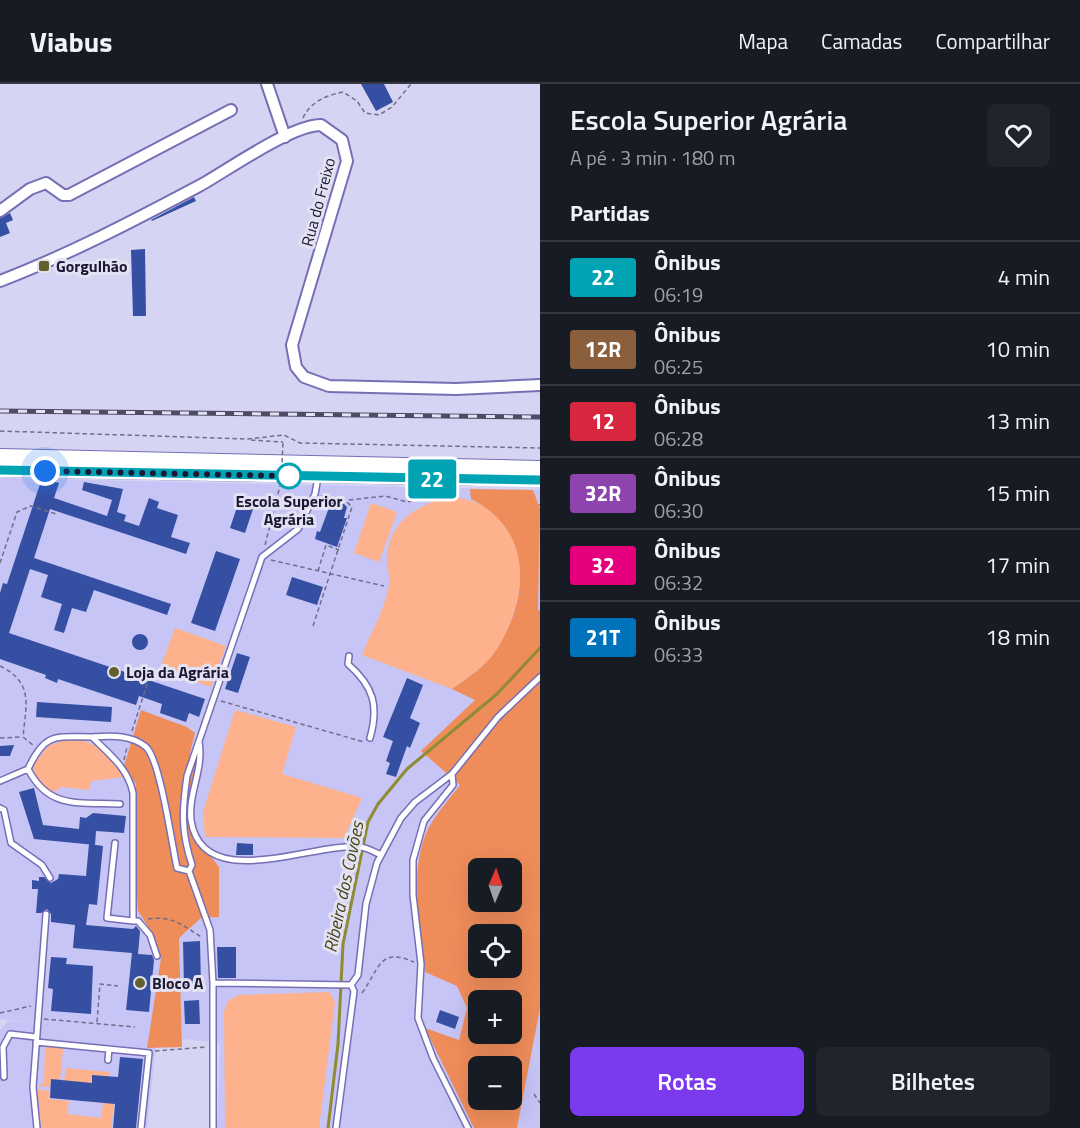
<!DOCTYPE html>
<html lang="pt">
<meta charset="utf-8">
<style>
body{margin:0;font-family:"Titillium Web",sans-serif;background:#20242c;color:#f1f3f6;height:100vh;display:flex;flex-direction:column;font-size:22px;white-space:nowrap}
*{box-sizing:border-box;margin:0}
p{font-size:20px;color:#9ea1a6}
.icon{flex:none;width:33px;height:33px;fill:none;stroke:currentColor;stroke-width:2;stroke-linecap:round;stroke-linejoin:round}
.map{position:relative;flex:1;overflow:hidden}
.drawer{display:flex;flex-direction:column;background:#171b24;width:540px}
.drawer>*{flex:none}
.badge{padding:0 12px;border-radius:4px;font-size:21px;line-height:39px}
.needle{width:39px;rotate:2deg}
.controls{position:absolute;left:468px;top:774px;display:grid;gap:12px}
.controls a{display:grid;place-items:center;width:54px;height:54px;border-radius:9px;background:#171b24;box-shadow:0 6px 24px #0002;font-size:30px}
.you{position:absolute;width:30px;height:30px;margin:-15px;border:4px solid #fff;border-radius:50%;background:#1a73e8;box-shadow:0 0 0 9px #1a73e833}
.map>.badge{position:absolute;translate:-50% -50%;box-shadow:0 0 0 3px #fff}
h2{padding:0 30px;font-size:22px;line-height:54px}
.round{display:grid;place-items:center;flex:none;width:63px;height:63px;border-radius:9px;background:#20242c}
.summary{display:flex;align-items:center;justify-content:space-between;height:102px;padding:0 30px}
h1{font-size:28px;font-weight:600;line-height:45px}
.action{display:flex;gap:12px;margin-top:auto;padding:12px 30px}
.action a{flex:1;height:69px;border-radius:9px;background:#7c3aed;color:#fff;font-size:24px;font-weight:600;line-height:69px;text-align:center}
.action a+a{background:#20242c;color:#f1f3f6}
ul{padding:0;list-style:none}
li{display:flex;align-items:center;gap:18px;height:72px;padding:0 30px;border-top:2px solid #363941}
li div{flex:1}
li b{display:block;font-size:22px}
li em{font-style:normal}
li .badge{min-width:66px;font-weight:700;text-align:center}
header{display:flex;align-items:center;gap:36px;box-sizing:border-box;height:84px;padding:0 30px;background:#171b24;border-bottom:2px solid #363941}
header strong{font-size:28px}
nav{display:flex;gap:33px;margin-inline-start:auto;font-size:21px}
main{display:flex;flex:1;min-height:0}
.map>svg:first-child{display:block}
</style>
<header>
<strong>Viabus</strong>
<nav><a>Mapa</a><a>Camadas</a><a>Compartilhar</a></nav>
</header>
<main>
<div class="map">
<svg width="540" height="1044" viewBox="0 0 540 1044">
<rect width="100%" height="100%" fill="#d5d4f2"/>
<path fill="#c7c4f6" fill-rule="evenodd" d="M0 394 540 406V1044H217L220 959 157 952 147 1044H0V946L8 937 38 939 0 935ZM478 784H512V818H478ZM478 850H512V884H478ZM478 916H512V950H478ZM478 982H512V1016H478Z"/>
<path fill="#fdb28d" d="M449 413C533 418 533 509 497 565 486 582 468 594 452 605L362 571C370 550 385 525 389 501 390 492 387 483 387 473 389 437 419 420 449 413Z
M371 419 397 428 379 478 354 469Z
M175 544 226 562 211 603 160 585Z
M235 626 296 643 282 690 362 714 344 754 205 753 203 728Z
M65 656C71 657 78 656 84 657 98 660 120 681 124 693L91 697 89 706 62 703 53 708C41 704 37 693 32 683L48 662Z
M329 908 335 918 319 1044H225L224 927 228 917 239 911Z
M45 961 62 963 63 966 60 996 51 995 50 1003 37 1002 44 999Z
M66 984 109 988 108 1001 104 992 93 991 92 999 64 997Z
M37 1005 49 1007V1015L69 1017 67 1030 101 1034 104 1012 115 1013 111 1044H41Z"/>
<path fill="#ef8d5a" fill-rule="evenodd" d="M470 405 533 406 540 425 538 526 540 527V924L517 1044H474L425 944 459 956 467 924 457 902 425 888C421 841 406 780 432 738 440 725 451 713 460 701L421 667 475 616 452 605C468 594 486 582 497 565 530 512 533 446 471 415ZM478 784H512V818H478ZM478 850H512V884H478ZM478 916H512V950H478ZM478 982H512V1016H478Z
M141 626 187 643 195 649 190 669 198 677 189 736 193 750 219 783V833L201 834 179 854 182 963 147 964 161 874 153 850 138 827 135 780 136 700 124 682Z"/>
<g fill="none" stroke-linecap="round" stroke-linejoin="round">
<path stroke="#8e8b33" stroke-width="3" d="M328 1044 338 960 343 860 368 738 378 720 407 685 497 610 540 564"/>
</g>
<path fill="#3550a3" d="M361 0H384L393 18 376 27Z
M194 113 196 117 152 137 151 136Z
M10 129 13 136 6 139 10 149 0 153V134Z
M145 165 146 232H133L131 166Z
M42 394 59 399 54 414 107 432 112 416 82 406 84 398 123 405 117 428 126 431 124 437 139 442 149 414 159 418 157 424 178 431 171 453 190 459 186 470 50 425 34 474 171 520 167 531 94 506 86 528 72 524 64 549 54 546 62 520 41 513 48 491 30 485 9 549 205 615 199 633 189 629 186 638 160 629 162 620 139 612 136 621 58 595 57 599 45 594 46 591 0 575V509L3 499 7 500Z
M239 417 254 422 245 449 230 444Z
M331 418 343 419 347 423 344 434H347L337 463 315 455 317 447 320 448Z
M216 467 240 475 215 547 191 539Z
M292 493 323 503 317 521 286 511Z
M132 558a8 8 0 1 1 16 0a8 8 0 1 1-16 0Z
M237 569 250 573 238 609 225 605Z
M407 594 423 601 410 634 420 639 410 664 407 662 396 693 386 690 390 679 386 677 393 657 383 653Z
M37 618 112 623 111 638 36 633Z
M14 661 10 672H0V662Z
M34 704 43 741 79 745 80 733 86 734 93 729 126 732 124 749 96 747 95 761 34 755 19 708Z
M237 759 253 760V771H236Z
M89 760 103 762 97 821 89 820 86 841 133 845 136 842 140 847 138 870 152 871 154 876 149 928 126 926 132 869 73 864 75 841 51 838V830L47 825 41 829H36L38 805H32V796L39 797V793H44L51 799 58 795 59 790 86 792Z
M200 857 201 902 184 903 183 858Z
M217 863H236V894H218Z
M51 873 67 874 66 880 93 882 91 930 51 927 53 905 48 904Z
M199 916 200 940H185L184 917Z
M440 926 459 933 455 945 436 938Z
M120 973 143 975 136 1044H113L115 1020 50 1014 51 995 92 999V991L118 993Z"/>
<g fill="none" stroke-linecap="round" stroke-linejoin="round">
<g stroke="#766fb5" stroke-width="8">
<path id="lane" d="M318 393 315 410 298 445 262 473 187 692C182 726 181 748 192 781L189 787 210 846 213 899 351 901 358 891 366 820 377 779 401 734 415 718 452 690 498 633 540 593
M349 572 348 580C374 603 379 622 370 654
M92 653C110 652 131 650 146 663 160 675 172 761 177 784L189 787
M199 658C204 685 188 709 191 736 202 811 314 758 359 763 367 763 374 768 381 771
M28 685C49 726 80 718 120 720
M452 690 453 701 424 737 413 776V811L421 880 418 934 433 974 468 1044
M0 697 28 685C45 648 55 653 92 653 109 670 128 684 133 709V837L107 834 115 759
M0 724 4 726 11 759 42 781 50 794
M133 837H138L150 851 157 872
M213 899V1044
M36 958 149 969 141 1044
M108 976 109 965
M4 993 3 963 10 950 36 953
M37 1044 33 1003 46 830
M336 1044 354 907 351 901"/>
</g>
<g stroke="#766fb5" stroke-width="14">
<path id="street" d="M267 0 285 53
M0 127 30 105 46 99 63 111H69L231 26
M0 197C68 171 135 136 199 102 228 86 291 41 321 41L342 56 347 77 292 261 296 283 304 293 329 302 456 305 540 301
M0 386 471 395"/>
</g>
<g stroke="#766fb5" stroke-width="22">
<path id="highway" d="M0 375 540 387"/>
</g>
<path stroke="#716e8b" stroke-width="1.5" stroke-dasharray="4.5 3" stroke-linecap="butt" d="M303 34C310 18 327 11 343 8L357 17 365 29 379 31 392 23 411 0
M0 347 248 355 284 351 300 359 540 364
M251 356 283 358
M349 416 385 412 407 418 444 410
M539 421H540
M265 461 280 402
M271 476 384 502
M0 479 17 428 31 422 56 430
M318 487 326 461 339 466
M313 542 352 423 343 414 321 412
M0 582C34 599 26 620 23 653L34 662
M221 617 364 658
M132 647 150 591
M0 654 22 653
M124 676 127 663
M148 835C173 831 183 842 203 854
M362 909C380 884 379 863 414 878
M0 929 31 922
M44 935 135 943
M97 938 100 900 118 902
M155 967 207 963
M534 1010 540 1019"/>
<use href="#lane" stroke="#fff" stroke-width="5"/>
<use href="#street" stroke="#fff" stroke-width="10"/>
<use href="#highway" stroke="#fff" stroke-width="20"/>
<g stroke="#4e4a67" stroke-width="5">
<path id="rail" d="M0 327 540 333"/>
</g>
<use href="#rail" stroke="#e3e2f2" stroke-width="3" stroke-dasharray="9" stroke-linecap="butt"/>
<path stroke="#716e8b" stroke-width="1.5" stroke-dasharray="4.5 3" stroke-linecap="butt" d="M281 401 283 358"/>
</g>
<g fill="none" stroke-linecap="round" stroke-linejoin="round">
<g stroke="#fff" stroke-width="14">
<path id="line" d="M0 386 540 396"/>
</g>
<use href="#line" stroke="#00a3b4" stroke-width="9"/>
<path stroke="#1c1834" stroke-width="6" stroke-dasharray="0 10.8" d="M45 387 289 392"/>
</g>
<g fill="#62602d" stroke="#e3e2f2" stroke-width="2">
<rect x="38" y="176" width="12" height="12" rx="3"/>
<circle cx="114" cy="588" r="6"/>
<circle cx="140" cy="899" r="6"/>
</g>
<circle fill="#fff" stroke="#00a3b4" stroke-width="3" cx="289" cy="392" r="12"/>
<g text-anchor="middle" stroke-width="6" stroke-linejoin="round" paint-order="stroke">
<g font-size="16" fill="#1c1834" stroke="#e3e2f2">
<text transform="translate(318 118) rotate(-75)" y="6">Rua do Freixo</text>
</g>
<g font-size="16" font-weight="bold" fill="#1c1834" stroke="#e3e2f2" text-anchor="start">
<text x="56" y="188">Gorgulhão</text>
<text x="126" y="594">Loja da Agrária</text>
<text x="152" y="905">Bloco A</text>
</g>
<g font-size="16" font-weight="bold" fill="#1c1834" stroke="#e3e2f2">
<text x="289" y="423">Escola Superior<tspan x="289" dy="18">Agrária</tspan></text>
</g>
<g font-size="18" font-style="italic" fill="#494718" stroke="#e3e2f2">
<text transform="translate(344 803) rotate(-78)" y="6">Ribeira dos Covões</text>
</g>
</g>
</svg>
<div class="controls">
<a><svg class="needle" viewBox="-14 -14 28 28"><path d="M0-13l5 13h-10z" fill="#e53935"/><path d="M0 13l5-13h-10z" fill="#9ea1a6"/></svg></a>
<a><svg class="icon" aria-label="locate" viewBox="0 0 24 24"><circle cx="12" cy="12" r="6"/><path d="M12 2v4M12 18v4M2 12h4M18 12h4"/></svg></a>
<a>+</a>
<a>−</a>
</div>
<div class="you" style="left:45px;top:387px"></div>
<b class="badge" style="left:432px;top:395px;background:#00a3b4;color:#fff">22</b>
</div>
<section class="drawer">
<div class="summary"><div><h1>Escola Superior Agrária</h1><p>A pé · 3 min · 180 m</p></div><a class="round"><svg class="icon" aria-label="heart" viewBox="0 0 24 24"><path d="M12 20l-8-8c-3-5 5-10 8-4 3-6 11-1 8 4z"/></svg></a></div>
<h2>Partidas</h2>
<ul>
<li><span class="badge" style="background:#00a3b4;color:#fff">22</span><div><b>Ônibus</b><p>06:19</p></div><em>4 min</em></li>
<li><span class="badge" style="background:#8b5e3c;color:#fff">12R</span><div><b>Ônibus</b><p>06:25</p></div><em>10 min</em></li>
<li><span class="badge" style="background:#d7263d;color:#fff">12</span><div><b>Ônibus</b><p>06:28</p></div><em>13 min</em></li>
<li><span class="badge" style="background:#8e44ad;color:#fff">32R</span><div><b>Ônibus</b><p>06:30</p></div><em>15 min</em></li>
<li><span class="badge" style="background:#e6007e;color:#fff">32</span><div><b>Ônibus</b><p>06:32</p></div><em>17 min</em></li>
<li><span class="badge" style="background:#0072bc;color:#fff">21T</span><div><b>Ônibus</b><p>06:33</p></div><em>18 min</em></li>
</ul>
<div class="action"><a>Rotas</a><a>Bilhetes</a></div>
</section>
</main>
